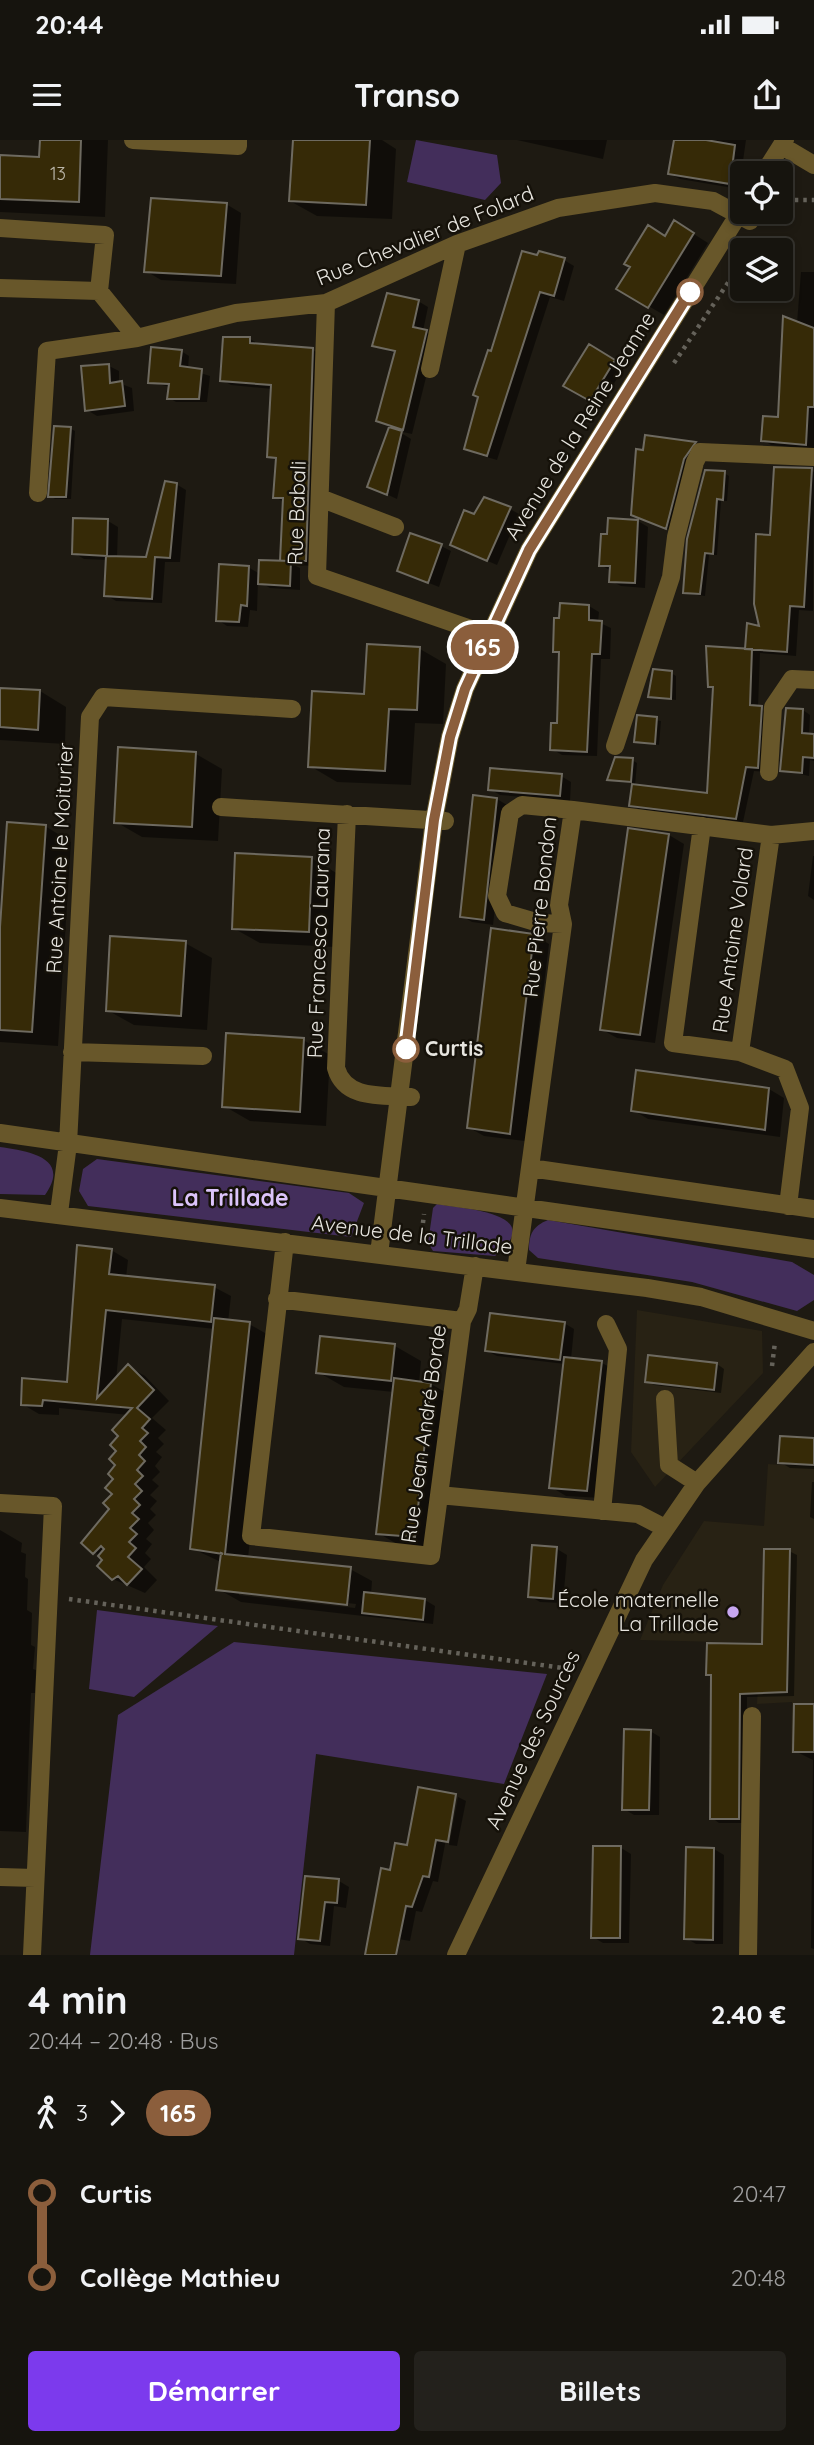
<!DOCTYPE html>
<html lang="fr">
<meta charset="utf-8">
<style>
body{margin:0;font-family:Quicksand,sans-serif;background:#23211c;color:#f1f3f6;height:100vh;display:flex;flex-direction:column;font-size:26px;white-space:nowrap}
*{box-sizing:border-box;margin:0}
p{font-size:23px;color:#9e9e9e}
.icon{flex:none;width:38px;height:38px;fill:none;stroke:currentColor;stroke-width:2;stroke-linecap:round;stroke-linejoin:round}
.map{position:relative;height:1815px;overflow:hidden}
.panel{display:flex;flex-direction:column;background:#16140e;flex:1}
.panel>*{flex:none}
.badge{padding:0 14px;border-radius:23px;font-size:24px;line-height:46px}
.fabs{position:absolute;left:730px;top:21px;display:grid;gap:14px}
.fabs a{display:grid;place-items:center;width:63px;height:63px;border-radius:7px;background:#16140e;box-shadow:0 4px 10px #0003,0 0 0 2px #35332e;font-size:35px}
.map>.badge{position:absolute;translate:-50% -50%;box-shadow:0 0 0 4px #fff}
.legs{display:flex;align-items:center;gap:10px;height:77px;padding:0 28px;font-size:23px}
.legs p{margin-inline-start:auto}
.headline{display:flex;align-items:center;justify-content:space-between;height:119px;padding:0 28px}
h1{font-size:38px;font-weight:700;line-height:52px}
.cta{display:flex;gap:14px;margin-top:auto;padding:14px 28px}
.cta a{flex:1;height:80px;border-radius:7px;background:#7c3aed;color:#fff;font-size:28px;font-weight:700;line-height:80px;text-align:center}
.cta a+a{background:#23211c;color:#f1f3f6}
ul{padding:0 28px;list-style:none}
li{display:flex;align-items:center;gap:24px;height:84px;font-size:26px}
li i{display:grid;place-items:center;width:10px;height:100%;margin:0 9px;background:currentColor}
li i::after{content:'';width:18px;height:18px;margin:-9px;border:5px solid;border-radius:50%;background:#16140e}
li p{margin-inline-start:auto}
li:first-child i{background:linear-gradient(#0000 50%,currentColor 0)}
li:last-child i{background:linear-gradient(currentColor 50%,#0000 0)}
.status{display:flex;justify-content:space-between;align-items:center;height:49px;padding:0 35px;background:#16140e;direction:ltr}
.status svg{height:19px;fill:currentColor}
header{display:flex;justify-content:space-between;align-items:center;height:91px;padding:0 28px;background:#16140e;font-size:32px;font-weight:700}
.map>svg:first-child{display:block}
</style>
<div class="status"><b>20:44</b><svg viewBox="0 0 49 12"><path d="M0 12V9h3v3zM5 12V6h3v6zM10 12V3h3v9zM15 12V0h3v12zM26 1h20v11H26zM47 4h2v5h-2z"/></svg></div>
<header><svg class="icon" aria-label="menu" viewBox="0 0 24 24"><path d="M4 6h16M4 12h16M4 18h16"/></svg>Transo<svg class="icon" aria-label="share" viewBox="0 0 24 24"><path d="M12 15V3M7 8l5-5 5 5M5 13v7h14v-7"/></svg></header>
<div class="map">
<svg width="814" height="1815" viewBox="0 0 814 1815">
<rect width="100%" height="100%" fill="#1e1a12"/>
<path fill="#282214" d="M637 1170 762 1191 763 1233 655 1347 631 1312Z
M768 1324 814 1327V1613H791L792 1562 757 1564 760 1503 640 1500 663 1445 704 1381 764 1386Z"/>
<path fill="#432e5b" d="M416 0 497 15 501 43 485 60 407 42Z
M0 1007C27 1011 72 1017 45 1055L0 1054Z
M97 1019 349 1053 364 1063 351 1097 88 1066 79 1051 83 1029Z
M437 1064C465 1069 549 1073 495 1116L433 1111 428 1103 433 1068Z
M548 1080 792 1122 814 1135V1160L797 1171 692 1142 538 1118 529 1110C529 1094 533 1086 548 1080Z
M97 1470 218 1486 134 1557 89 1549Z
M234 1502 547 1534 504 1644 316 1614 294 1815H90L118 1575Z"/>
<path fill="#0007" fill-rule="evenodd" d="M41 0H108L105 77 0 72V17L41 18Z
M295 0H382L396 9 392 79 317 76 290 61Z
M517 0H607L603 19Z
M676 0H746L739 49 680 39 670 34Z
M226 64 241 73 236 144 161 140 146 131Z
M689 91 708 103 664 175 619 149 666 98Z
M564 120 574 126 564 161 550 157 497 320 476 314 466 308 493 213Z
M801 132H814V309L771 305 763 300 780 278 797 183Z
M418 161 428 167 423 191 436 197 412 294 398 291 411 299 397 359 369 346 391 287 378 280 396 214 374 205Z
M250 199 259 204 313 210 322 215 315 426 294 425 300 428V450L270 448 258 441 257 471 250 470 248 487 227 486 218 480 248 427 260 434 284 422V362L275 357 277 321 269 316 273 249 231 245 222 240Z
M590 207 624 227 601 265 565 246Z
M181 211 189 216 188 229 210 236 207 262H176L169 258 170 247 150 242Z
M109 226 119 231V243L132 248 134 271 97 276 87 270Z
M71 289 75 291 71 359H55L50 356Z
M695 303 703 308 675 392 642 379 645 312Z
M811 330 814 332 813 471 799 470 796 516 760 513 758 568 769 573 766 632 754 631 743 682 639 669 631 665 634 643 609 639 632 620 637 623 635 646 708 655 715 549 709 546 707 508 753 511 747 508 761 488 772 397Z
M724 333 729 336 727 361H721L717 415H709L705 456 689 454 685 452Z
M176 344 186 350 180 422H165L162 463 116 461 106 455 107 420 84 419 74 413 108 381 118 387 117 418 147 419Z
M510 369 519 374 497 425 460 409 474 376Z
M638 381 648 387 645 448 621 446 611 441V431L601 425 609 396Z
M441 406 451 411 439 447 399 431Z
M589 466 599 472 598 482 611 488 610 519H601L597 616 562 615 552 609 558 585 560 514 555 511Z
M420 509 446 524 443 584 415 583 411 645 337 642 310 626 366 555Z
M671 533 676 536V560L650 556Z
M0 549 40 551 66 567 65 604 0 600Z
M803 570 810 575 809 595H814V621L810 620 809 636 782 630Z
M639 577 661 581 659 605 636 601Z
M196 614 222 629 218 701 142 697 116 682Z
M561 636 571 642 570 661 500 655 490 649Z
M497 659 507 665 493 785 472 782 462 776Z
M45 686 71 702 58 906 0 902V814Z
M669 695 684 704 655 903 617 898 601 889Z
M813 716H814V760L808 756Z
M311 718 338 734 335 807 260 803 233 788Z
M534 795 549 804 525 1001 484 996 468 987Z
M185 803 212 818 207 890 134 885 107 870Z
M303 900 330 915 326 986 250 981 224 966Z
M769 949 784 958 780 997 648 979 633 970Z
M111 1110 128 1120 126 1138 214 1147 231 1156 228 1182 249 1184 272 1197 248 1418 350 1429 372 1441 371 1455 425 1460 435 1466 433 1484 241 1462 218 1449 221 1422 191 1408 215 1189 122 1179 116 1240 129 1227 145 1236 169 1261 152 1278 166 1290 158 1298 164 1304 156 1312 162 1317 155 1326 160 1332 152 1340 159 1346 150 1355 157 1361 150 1369 156 1375 148 1383 154 1390 146 1399 152 1404 145 1413 151 1419 144 1427 157 1440 145 1453 113 1439 105 1420 83 1403 112 1369 121 1296 129 1275 59 1268V1275L39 1274 22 1264 68 1244ZM239 1451 356 1464 355 1468 239 1455Z
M564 1183 574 1189 571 1219 602 1223 617 1231 602 1358 566 1356 551 1347 565 1224 497 1216 487 1211Z
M322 1198 395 1206 421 1221 419 1243 431 1244 457 1259 441 1411 404 1408 378 1393 394 1252 344 1247 318 1232Z
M717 1224 724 1229 721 1253 654 1245 647 1241Z
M814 1300V1329L790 1328 780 1322Z
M812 1342H814V1379L810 1377Z
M0 1390 22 1403 21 1412 26 1414 25 1437 28 1439 27 1470 32 1473 31 1505 35 1507 33 1529 36 1530 35 1553H31L26 1692 0 1691Z
M557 1409 567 1415 563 1463 540 1462 530 1456Z
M789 1411 797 1415 794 1556 747 1557 746 1683H719L712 1678V1536L708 1534 764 1505Z
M814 1566V1809L811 1808 813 1620 795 1611Z
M650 1591 660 1597 659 1675H634L624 1669Z
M419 1649 457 1656H454L438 1742 433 1741 422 1772 416 1771 410 1801 381 1796 391 1732 408 1707Z
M458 1657 466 1661 457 1706 449 1705Z
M621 1708 631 1714 629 1803H603L593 1797Z
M714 1709 724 1715 723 1804H696L686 1798Z
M339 1741 349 1747 346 1768 334 1766 330 1806 310 1804 300 1798Z"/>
<path fill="#362a07" stroke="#6e6a60" stroke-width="2" d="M40 0H81L79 62 0 59V15L39 17Z
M293 0H370L366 65 289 61Z
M674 0H706L735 5 730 44 668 34Z
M151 58 227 63 221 136 144 132Z
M674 80 694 93 648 168 616 149 630 127 624 124 648 85 665 96Z
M522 111 537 115 539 111 565 118 554 156 540 152 487 316 464 309 478 257 473 255 488 210 491 211Z
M387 153 419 160 413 187 427 190 403 290 376 281 395 211 372 206Z
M783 176 814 188V267H808L806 305 761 301 763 276 778 277Z
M223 197H250V203L313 208 306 421H280L283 358H273L276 318 267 317 271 245 220 241Z
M589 204 615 220 590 261 563 246Z
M151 207 182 210 180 226 202 229 199 259H167L169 244 148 243Z
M109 224 110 243 122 241 125 266 85 271 81 226Z
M54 286 71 287 66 357H48Z
M389 287 402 291 387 355 367 347Z
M645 295 696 302 684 319 666 389 631 375 636 309 643 310Z
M774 327 812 328 804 467 790 466 787 512 745 509 747 483 759 486 754 464 756 394 770 395Z
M705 330 725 331 723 360 717 359 713 414 705 413 700 454 683 453 687 399Z
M165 341 177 343 170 418 155 417 152 459 104 456 106 416 146 417Z
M484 357 511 367 487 421 450 405 464 370 474 374Z
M73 378 108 379 107 416 72 414Z
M608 378 638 380 635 443 609 442 610 426H599L601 394H607Z
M410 393 442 404 428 443 397 431Z
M259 420 291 421 290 446 258 444Z
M219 424 249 426 247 466 241 465 239 482 216 481Z
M560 463 589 465V480L602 481 600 514H592L587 612 550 610 551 583H557L559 512H553L554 478H559Z
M367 504 420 507 417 570 389 569 385 631 308 627 312 551 364 554Z
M706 506 752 509 750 565 762 566 758 628 746 627 736 679 629 666 632 644 707 653 713 547H708Z
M653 529 672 531 671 559 648 557Z
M0 548 40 550 38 590 0 587Z
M786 568 803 569 802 593 814 594V618L803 617 802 633 780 631Z
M637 575 657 577 655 604 634 602Z
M118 607 196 612 192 687 114 683Z
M615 617 633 618 631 642 607 640Z
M490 628 562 634 560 656 488 650Z
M473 655 497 658 484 780 460 777Z
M7 682 46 685 32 892 0 890V787Z
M628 688 669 694 640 895 600 890Z
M235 713 312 717 309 792 232 789Z
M491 788 534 794 510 994 467 988Z
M110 796 186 801 181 876 106 871Z
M226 893 304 898 300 972 222 967Z
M636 930 769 948 765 990 631 971Z
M77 1105 112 1109 109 1134 215 1145 211 1182 106 1170 97 1258 128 1224 154 1250 137 1268 150 1279 142 1288 148 1293 140 1301 146 1307 139 1315 145 1321 137 1330 143 1336 135 1344 142 1351 134 1359 140 1365 132 1373 139 1379 130 1388 137 1394 129 1402 136 1408 128 1417 142 1429 127 1445 118 1436 112 1440 97 1426 102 1420 98 1416 104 1409 101 1406 93 1414 81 1403 109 1369 103 1363 112 1354 105 1348 113 1339 108 1334 115 1325 109 1319 116 1311 110 1305 118 1296 112 1290 132 1268 43 1260 42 1266 21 1265 22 1238 67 1242Z
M490 1173 565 1182 560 1220 485 1211Z
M214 1178 250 1182 225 1414 351 1427 347 1465 216 1450 221 1413 223 1414 190 1409Z
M320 1196 395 1204 391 1241 316 1233Z
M648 1215 717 1223 714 1250 645 1242Z
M564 1217 602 1221 587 1351 549 1348Z
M394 1238 431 1243 415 1397 376 1394Z
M780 1296 814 1298V1325L778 1323Z
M532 1405 557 1407 553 1459 528 1457Z
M764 1409H790L787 1552 740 1554 739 1679H710L711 1535H706L707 1503 762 1504Z
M364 1452 425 1459 423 1480 362 1473Z
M794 1564H814V1612H793Z
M624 1589 651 1590 649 1670H622Z
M418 1647 456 1654 448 1702 436 1700 429 1737 423 1736 412 1767 406 1766 396 1815H365L381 1728 390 1730 395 1703 407 1705Z
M593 1706H621L620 1798H591Z
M686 1707 714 1708 713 1800 684 1799Z
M305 1736 339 1739 337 1763 325 1762 320 1801 298 1799Z"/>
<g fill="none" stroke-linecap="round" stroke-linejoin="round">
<path stroke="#65625a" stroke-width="4.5" stroke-dasharray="3.5 5" stroke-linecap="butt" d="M780 66 787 60H814
M750 110 755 102
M674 223 742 122
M421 1100 424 1074
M772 1226 775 1202
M69 1459 570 1529"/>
<path stroke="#68572a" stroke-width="18" d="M133 0 238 6V0
M782 6 814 25
M764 33 785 0
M0 88 105 95 99 151 137 198
M0 148 99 151
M326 163 317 436 497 498
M430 229 457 104
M38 353 47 211 137 198 236 173 326 163 457 104 558 68 655 53 713 61 750 81
M320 358 395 387
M615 606 671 437 676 397 695 322 700 312 814 317
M769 632 773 567 792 539 814 540
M221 667 445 681
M347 674 336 928C345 960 382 955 411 957
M702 686 673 903 740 912
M771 695 740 912 785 929 800 968 788 1066
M563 784 539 783 505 773 497 756 510 673 522 665 573 670
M72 912 203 916
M0 993 814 1109
M530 1028 814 1069
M0 1068 647 1148 701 1157 814 1191
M59 1073 68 1004 90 577 103 557 292 569
M285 1102 251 1396 431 1416 462 1181 468 1169 475 1126
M379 1114 434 680 450 597 465 549 529 410 742 69
M516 1131 563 784 559 765 573 670 771 695 814 691
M277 1159 462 1181
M665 1259 669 1325 697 1343
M439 1355 638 1374 665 1388
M0 1363 53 1366 32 1815
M602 1371 618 1209 606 1184
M0 1737 35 1738
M456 1815 644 1420 697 1343 814 1212
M748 1815 752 1576"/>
</g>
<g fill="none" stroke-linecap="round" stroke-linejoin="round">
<g stroke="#fff" stroke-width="16">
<path id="line-1" d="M406 909 434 680 450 597 465 549 529 410 690 152"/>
</g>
<use href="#line-1" stroke="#8b5e3c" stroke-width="10"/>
</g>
<g fill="#fff" stroke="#8b5e3c" stroke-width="3.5">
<circle cx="690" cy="152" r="12"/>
<circle cx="406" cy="909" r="12"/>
</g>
<circle fill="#c7a6f0" stroke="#151109" stroke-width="2.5" cx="733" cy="1472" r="7"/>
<g text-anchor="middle" stroke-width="5" stroke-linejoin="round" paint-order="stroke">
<g font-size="18" fill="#bbb6a9">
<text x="58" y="40">13</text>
</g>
<g font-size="21" fill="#e7e5df" stroke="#151109">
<text transform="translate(425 96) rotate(-22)" y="7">Rue Chevalier de Folard</text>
<text transform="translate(580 286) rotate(-58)" y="7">Avenue de la Reine Jeanne</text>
<text transform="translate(297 373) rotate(-88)" y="7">Rue Babali</text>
<text transform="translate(60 718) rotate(-87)" y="7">Rue Antoine le Moiturier</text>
<text transform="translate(540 767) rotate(-84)" y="7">Rue Pierre Bondon</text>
<text transform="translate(733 800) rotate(-82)" y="7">Rue Antoine Volard</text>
<text transform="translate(319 803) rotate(-88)" y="7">Rue Francesco Laurana</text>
<text transform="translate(412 1095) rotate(7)" y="7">Avenue de la Trillade</text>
<text transform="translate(424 1294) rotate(-82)" y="7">Rue Jean André Borde</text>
<text transform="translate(533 1600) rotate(-65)" y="7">Avenue des Sources</text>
</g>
<g font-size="21" font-weight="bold" fill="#e7e5df" stroke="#151109" text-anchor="start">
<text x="425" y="916">Curtis</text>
</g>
<g font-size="21" fill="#e7e5df" stroke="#151109" text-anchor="end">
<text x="719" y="1467">École maternelle<tspan x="719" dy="24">La Trillade</tspan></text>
</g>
<g font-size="23" font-weight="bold" fill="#dcc4fb" stroke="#151109">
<text x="230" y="1066">La Trillade</text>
</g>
</g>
</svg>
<div class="fabs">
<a><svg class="icon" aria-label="locate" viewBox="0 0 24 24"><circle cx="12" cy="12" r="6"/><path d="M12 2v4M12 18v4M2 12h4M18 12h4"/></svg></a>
<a><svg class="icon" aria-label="layers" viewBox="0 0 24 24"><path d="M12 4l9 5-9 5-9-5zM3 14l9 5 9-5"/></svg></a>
</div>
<b class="badge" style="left:483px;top:507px;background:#8b5e3c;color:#fff">165</b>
</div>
<section class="panel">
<div class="headline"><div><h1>4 min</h1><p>20:44 – 20:48 · Bus</p></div><b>2.40 €</b></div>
<div class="legs"><svg class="icon" aria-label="walk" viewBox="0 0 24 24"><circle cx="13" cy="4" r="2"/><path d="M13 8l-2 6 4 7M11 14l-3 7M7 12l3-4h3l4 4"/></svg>3<svg class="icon" aria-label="forward" viewBox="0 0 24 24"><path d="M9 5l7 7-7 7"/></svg><b class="badge" style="background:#8b5e3c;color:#fff">165</b></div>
<ul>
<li><i style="color:#8b5e3c"></i><b>Curtis</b><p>20:47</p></li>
<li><i style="color:#8b5e3c"></i><b>Collège Mathieu</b><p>20:48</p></li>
</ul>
<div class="cta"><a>Démarrer</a><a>Billets</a></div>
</section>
